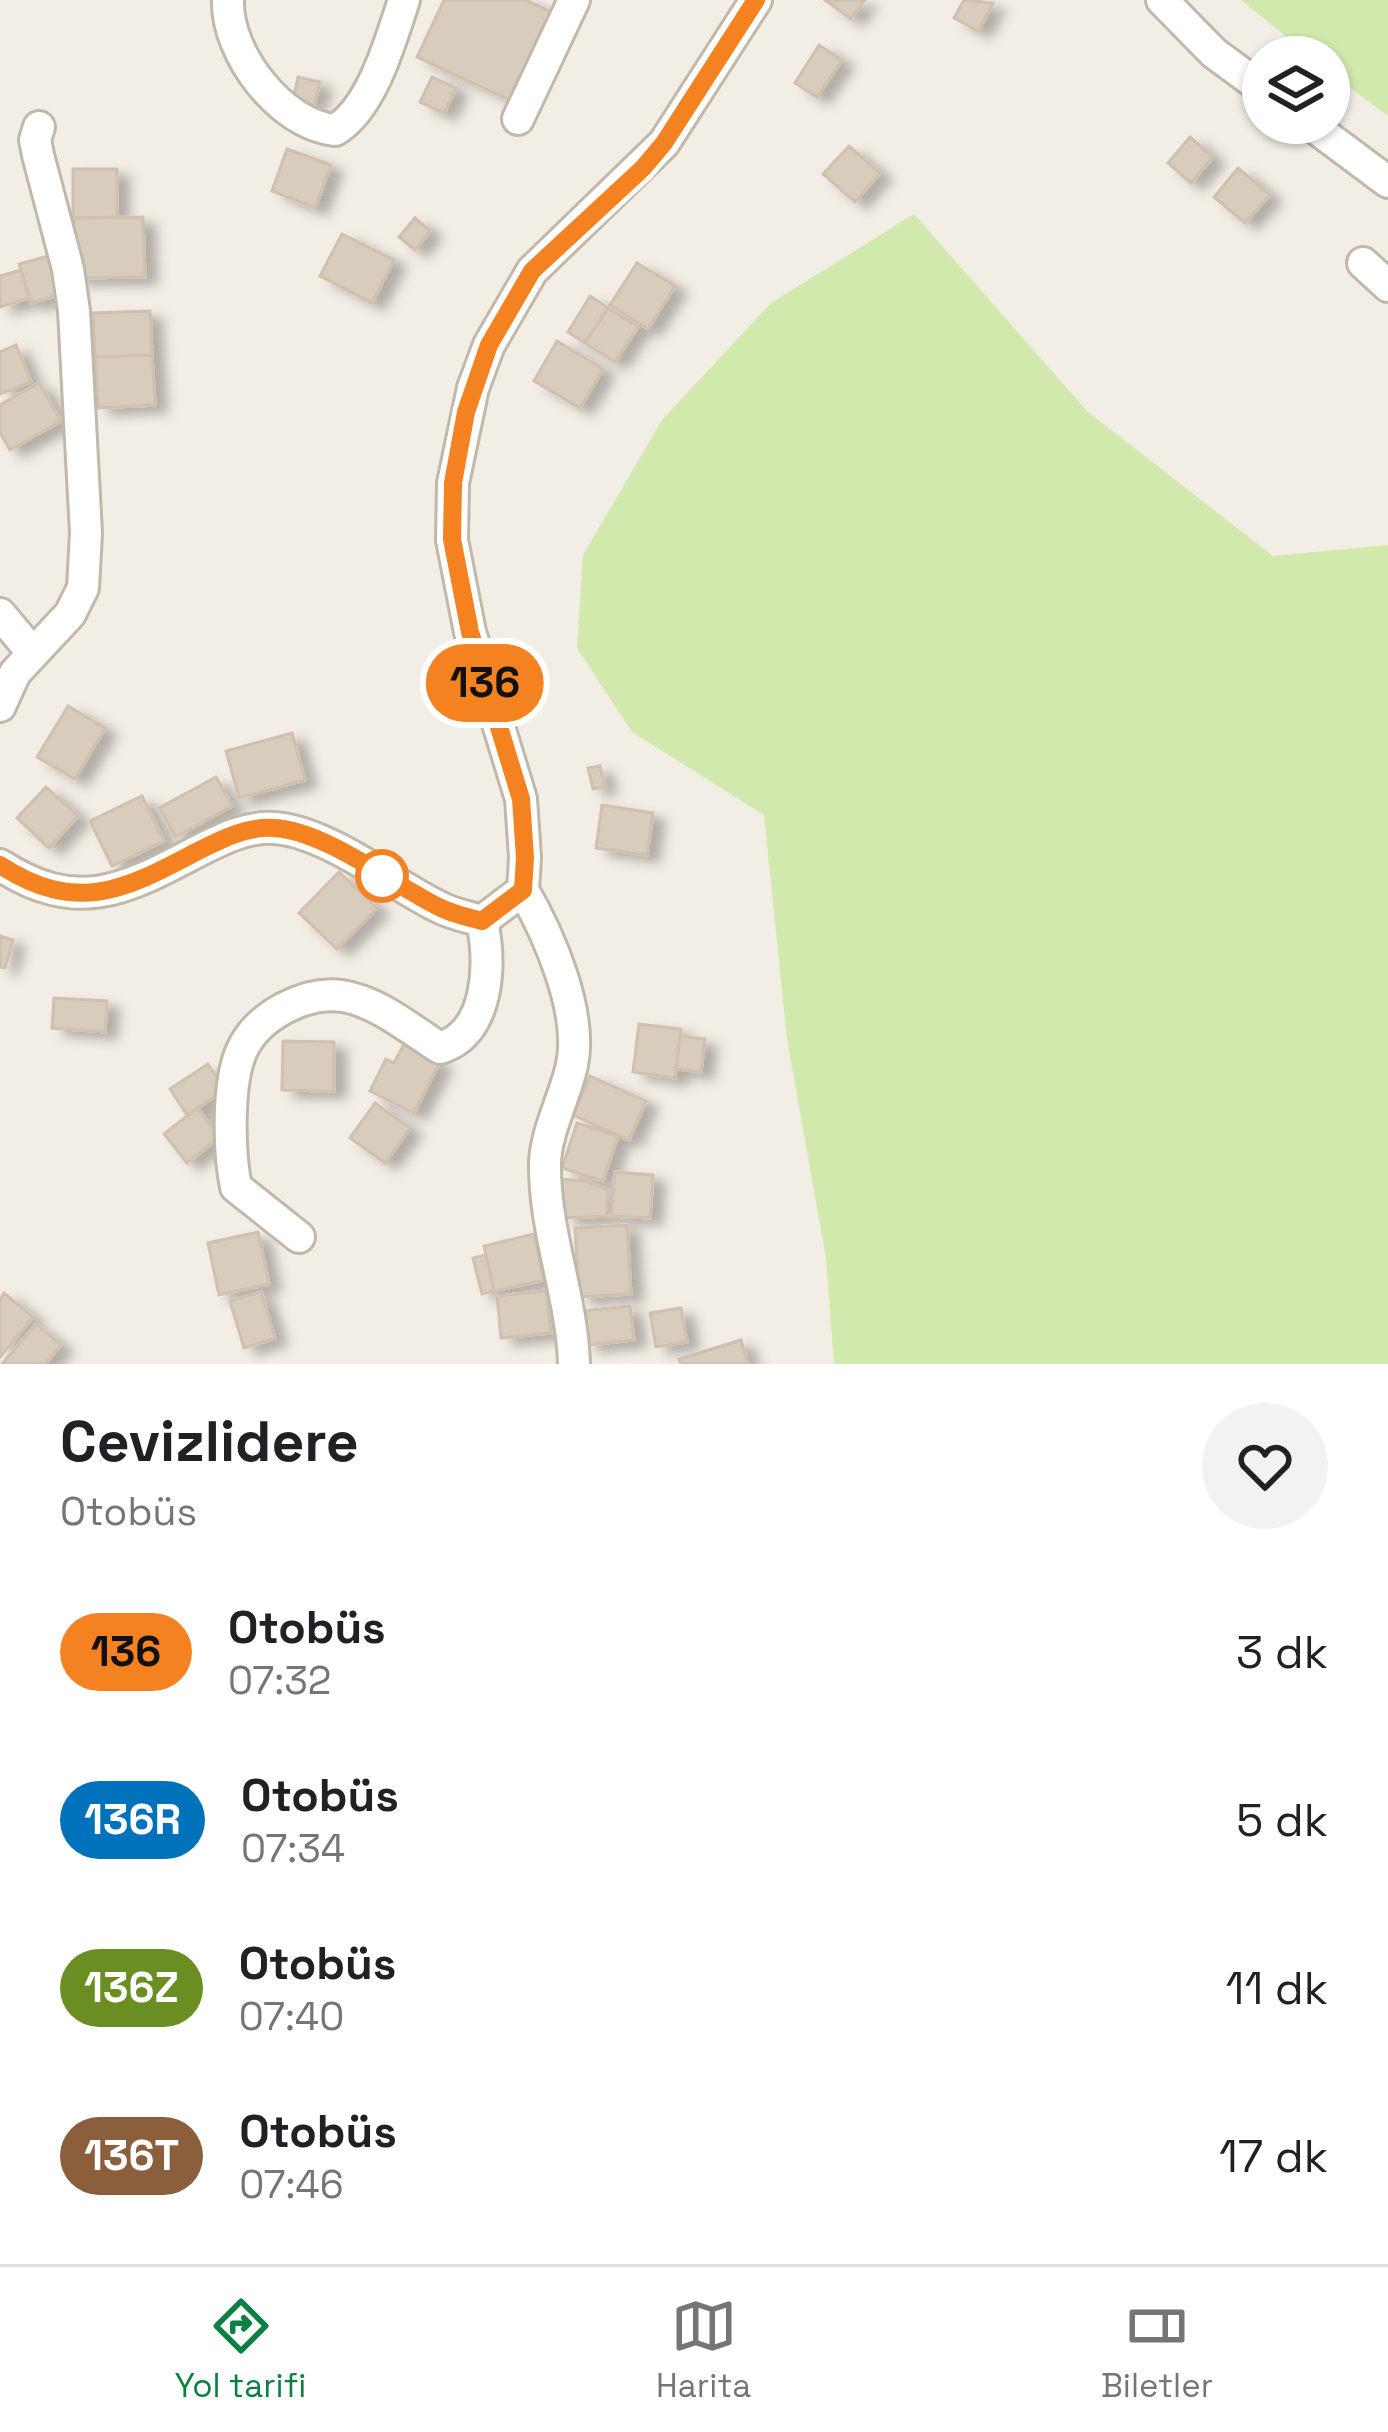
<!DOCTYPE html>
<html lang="tr">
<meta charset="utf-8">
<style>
body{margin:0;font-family:"Space Grotesk",sans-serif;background:#f2f2f2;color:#202124;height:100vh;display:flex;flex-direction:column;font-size:45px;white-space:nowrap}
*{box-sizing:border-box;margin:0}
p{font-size:39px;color:#757577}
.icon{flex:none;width:66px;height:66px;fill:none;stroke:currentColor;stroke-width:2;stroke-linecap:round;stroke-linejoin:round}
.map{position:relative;height:1364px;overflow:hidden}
.drawer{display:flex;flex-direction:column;background:#fff;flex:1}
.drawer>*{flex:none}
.badge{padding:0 24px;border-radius:39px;font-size:42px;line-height:78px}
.tools{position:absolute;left:1242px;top:36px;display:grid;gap:24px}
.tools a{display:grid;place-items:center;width:108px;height:108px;border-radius:50%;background:#fff;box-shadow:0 3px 9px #0004;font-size:60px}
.map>.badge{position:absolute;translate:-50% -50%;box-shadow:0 0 0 6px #fff}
.round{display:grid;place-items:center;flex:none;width:126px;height:126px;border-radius:63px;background:#f2f2f2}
.overview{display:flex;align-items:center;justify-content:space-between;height:204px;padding:0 60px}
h1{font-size:57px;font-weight:600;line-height:90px}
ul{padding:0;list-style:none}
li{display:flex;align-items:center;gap:36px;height:168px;padding:0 60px}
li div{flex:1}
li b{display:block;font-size:45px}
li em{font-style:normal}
li .badge{min-width:132px;font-weight:700;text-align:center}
.tabs{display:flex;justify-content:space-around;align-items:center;height:168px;border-top:3px solid #e0e0e0;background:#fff;font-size:33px;color:#757577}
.tabs a{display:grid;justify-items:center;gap:6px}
.tabs .on{color:#0b8043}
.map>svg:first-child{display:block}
</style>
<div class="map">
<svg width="1388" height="1364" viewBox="0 0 1388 1364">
<defs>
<filter id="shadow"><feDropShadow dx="12" dy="7" stdDeviation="6" flood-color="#0004"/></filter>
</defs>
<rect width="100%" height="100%" fill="#f3eee5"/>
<path fill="#d1e9ac" d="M1241 0H1388V116L1329 72V57H1311Z
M914 214 1087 411 1273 556 1388 545V1364H834L826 1258 787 1039 764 815 632 732 577 648 583 555 662 420 771 303Z"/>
<path fill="#d8ccbd" stroke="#d0c0ad" stroke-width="3" filter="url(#shadow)" d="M444 0H526L553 13 512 101 417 57Z
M825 0H865L851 19Z
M964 0 993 3 978 31 954 18Z
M819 45 842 60 817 97 795 83Z
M298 77 320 82 314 105 293 100Z
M432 77 456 88 444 113 420 102Z
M1190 137 1213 157 1191 183 1168 163Z
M849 146 880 173 855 202 823 174Z
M287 149 331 165 315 208 272 191Z
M1238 168 1270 195 1245 223 1214 197Z
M73 169H117V217L73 218Z
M143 217 145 277 74 278 73 218Z
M415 218 430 231 415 250 399 237Z
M342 234 394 260 372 303 320 276Z
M55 254 67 293 31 303 19 264Z
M637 263 675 286 648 329 610 305Z
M21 270 29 298 0 307V276Z
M590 296 608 308 585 343 568 332Z
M608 308 638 327 615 362 585 343Z
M150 311 152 355 95 357 93 313Z
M557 341 603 369 580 408 534 381Z
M16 345 31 382 0 394V352Z
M152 355 155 405 98 408 95 357Z
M39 383 61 421 10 450 0 433V405Z
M68 706 105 728 75 779 37 757Z
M292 733 305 780 239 798 226 751Z
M600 766 605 787 593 789 588 768Z
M216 777 232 806 176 837 159 808Z
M46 787 78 816 49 848 17 818Z
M142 796 164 841 112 866 90 821Z
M602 805 653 813 647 855 596 848Z
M339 872 377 908 337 949 299 913Z
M0 936 13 940 5 968 0 967Z
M54 998 107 1001 105 1032 52 1028Z
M639 1024 681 1029 675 1078 633 1072Z
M680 1036 705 1039 701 1072 676 1069Z
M283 1041 334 1042V1091L282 1090Z
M404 1044 440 1062 414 1113 370 1091 386 1059 394 1063Z
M208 1064 225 1090 187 1115 170 1089Z
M590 1076 646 1101 629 1140 573 1115Z
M375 1103 410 1128 385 1163 350 1138Z
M197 1108 220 1137 187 1163 164 1134Z
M577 1123 618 1136 603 1181 562 1168Z
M615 1172 653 1175 650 1218 611 1216Z
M560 1179 585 1181 608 1190 607 1216 564 1218Z
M627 1225 631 1294 579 1297 575 1228Z
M258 1232 269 1284 219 1295 208 1243Z
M534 1234 544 1280 494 1291 484 1246Z
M486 1255 494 1291 482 1294 473 1258Z
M546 1291 551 1333 501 1338 497 1296Z
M261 1292 275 1338 244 1348 230 1301Z
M4 1293 33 1317 0 1357V1299Z
M630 1306 634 1340 586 1345 582 1311Z
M681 1308 687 1342 656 1347 650 1313Z
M36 1324 61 1345 45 1364H2Z
M741 1340 748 1364H681L679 1359Z"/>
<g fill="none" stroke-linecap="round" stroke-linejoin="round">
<g stroke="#c2b8aa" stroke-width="36">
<path id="minor" d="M228 0C226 53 281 125 335 130 372 109 391 39 404 0
M1162 0 1214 53 1263 89
M518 119 574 0
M1309 123 1388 182
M1363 263 1388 286
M0 614 32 652
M0 706 15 673 70 614 83 588 86 533 74 311 68 269 38 155 35 140 39 127
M0 865C76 914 123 891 196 852 220 840 246 826 274 828 326 831 392 884 439 907 452 914 468 917 482 921L523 890 525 858 521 799 470 632 452 540 453 483 473 388 489 345 532 271 664 143 756 0
M523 890C549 935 583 1012 572 1065 565 1097 546 1131 545 1163 544 1231 572 1296 574 1364
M299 1237 236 1187C229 1153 227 1082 242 1050 258 1015 306 991 342 996 377 1001 411 1030 440 1048 490 1033 491 963 482 921"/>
</g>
<use href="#minor" stroke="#fff" stroke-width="30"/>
</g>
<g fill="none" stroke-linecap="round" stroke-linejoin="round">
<g stroke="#fff" stroke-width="27">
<path id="line" d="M0 865C76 914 123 891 196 852 220 840 246 826 274 828 326 831 392 884 439 907 452 914 468 917 482 921L523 890 525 858 521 799 470 632 452 539 453 483 466 412 489 345 532 271 643 168 664 143 756 0"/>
</g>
<use href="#line" stroke="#f58220" stroke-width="18"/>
</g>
<circle fill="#fff" stroke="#f58220" stroke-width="6" cx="382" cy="876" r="24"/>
</svg>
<div class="tools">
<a><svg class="icon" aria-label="layers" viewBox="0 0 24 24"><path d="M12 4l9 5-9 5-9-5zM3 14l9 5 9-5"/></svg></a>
</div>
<b class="badge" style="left:485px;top:683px;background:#f58220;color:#111">136</b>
</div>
<section class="drawer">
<div class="overview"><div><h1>Cevizlidere</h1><p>Otobüs</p></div><a class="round"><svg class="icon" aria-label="heart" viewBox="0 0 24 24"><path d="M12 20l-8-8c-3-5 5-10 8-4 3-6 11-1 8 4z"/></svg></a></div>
<ul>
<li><span class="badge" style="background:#f58220;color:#111">136</span><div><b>Otobüs</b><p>07:32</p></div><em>3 dk</em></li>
<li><span class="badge" style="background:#0072bc;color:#fff">136R</span><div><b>Otobüs</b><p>07:34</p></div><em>5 dk</em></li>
<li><span class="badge" style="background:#6b8e23;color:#fff">136Z</span><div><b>Otobüs</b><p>07:40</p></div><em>11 dk</em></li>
<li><span class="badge" style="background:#8b5e3c;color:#fff">136T</span><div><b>Otobüs</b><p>07:46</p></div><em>17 dk</em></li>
</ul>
</section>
<nav class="tabs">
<a class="on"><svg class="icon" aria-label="directions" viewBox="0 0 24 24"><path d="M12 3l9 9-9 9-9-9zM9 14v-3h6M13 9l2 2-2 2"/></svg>Yol tarifi</a>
<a><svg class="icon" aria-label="map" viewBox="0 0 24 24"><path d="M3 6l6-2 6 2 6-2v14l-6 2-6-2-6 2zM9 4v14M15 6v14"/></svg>Harita</a>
<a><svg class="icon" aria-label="tickets" viewBox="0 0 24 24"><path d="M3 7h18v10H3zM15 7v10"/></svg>Biletler</a>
</nav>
